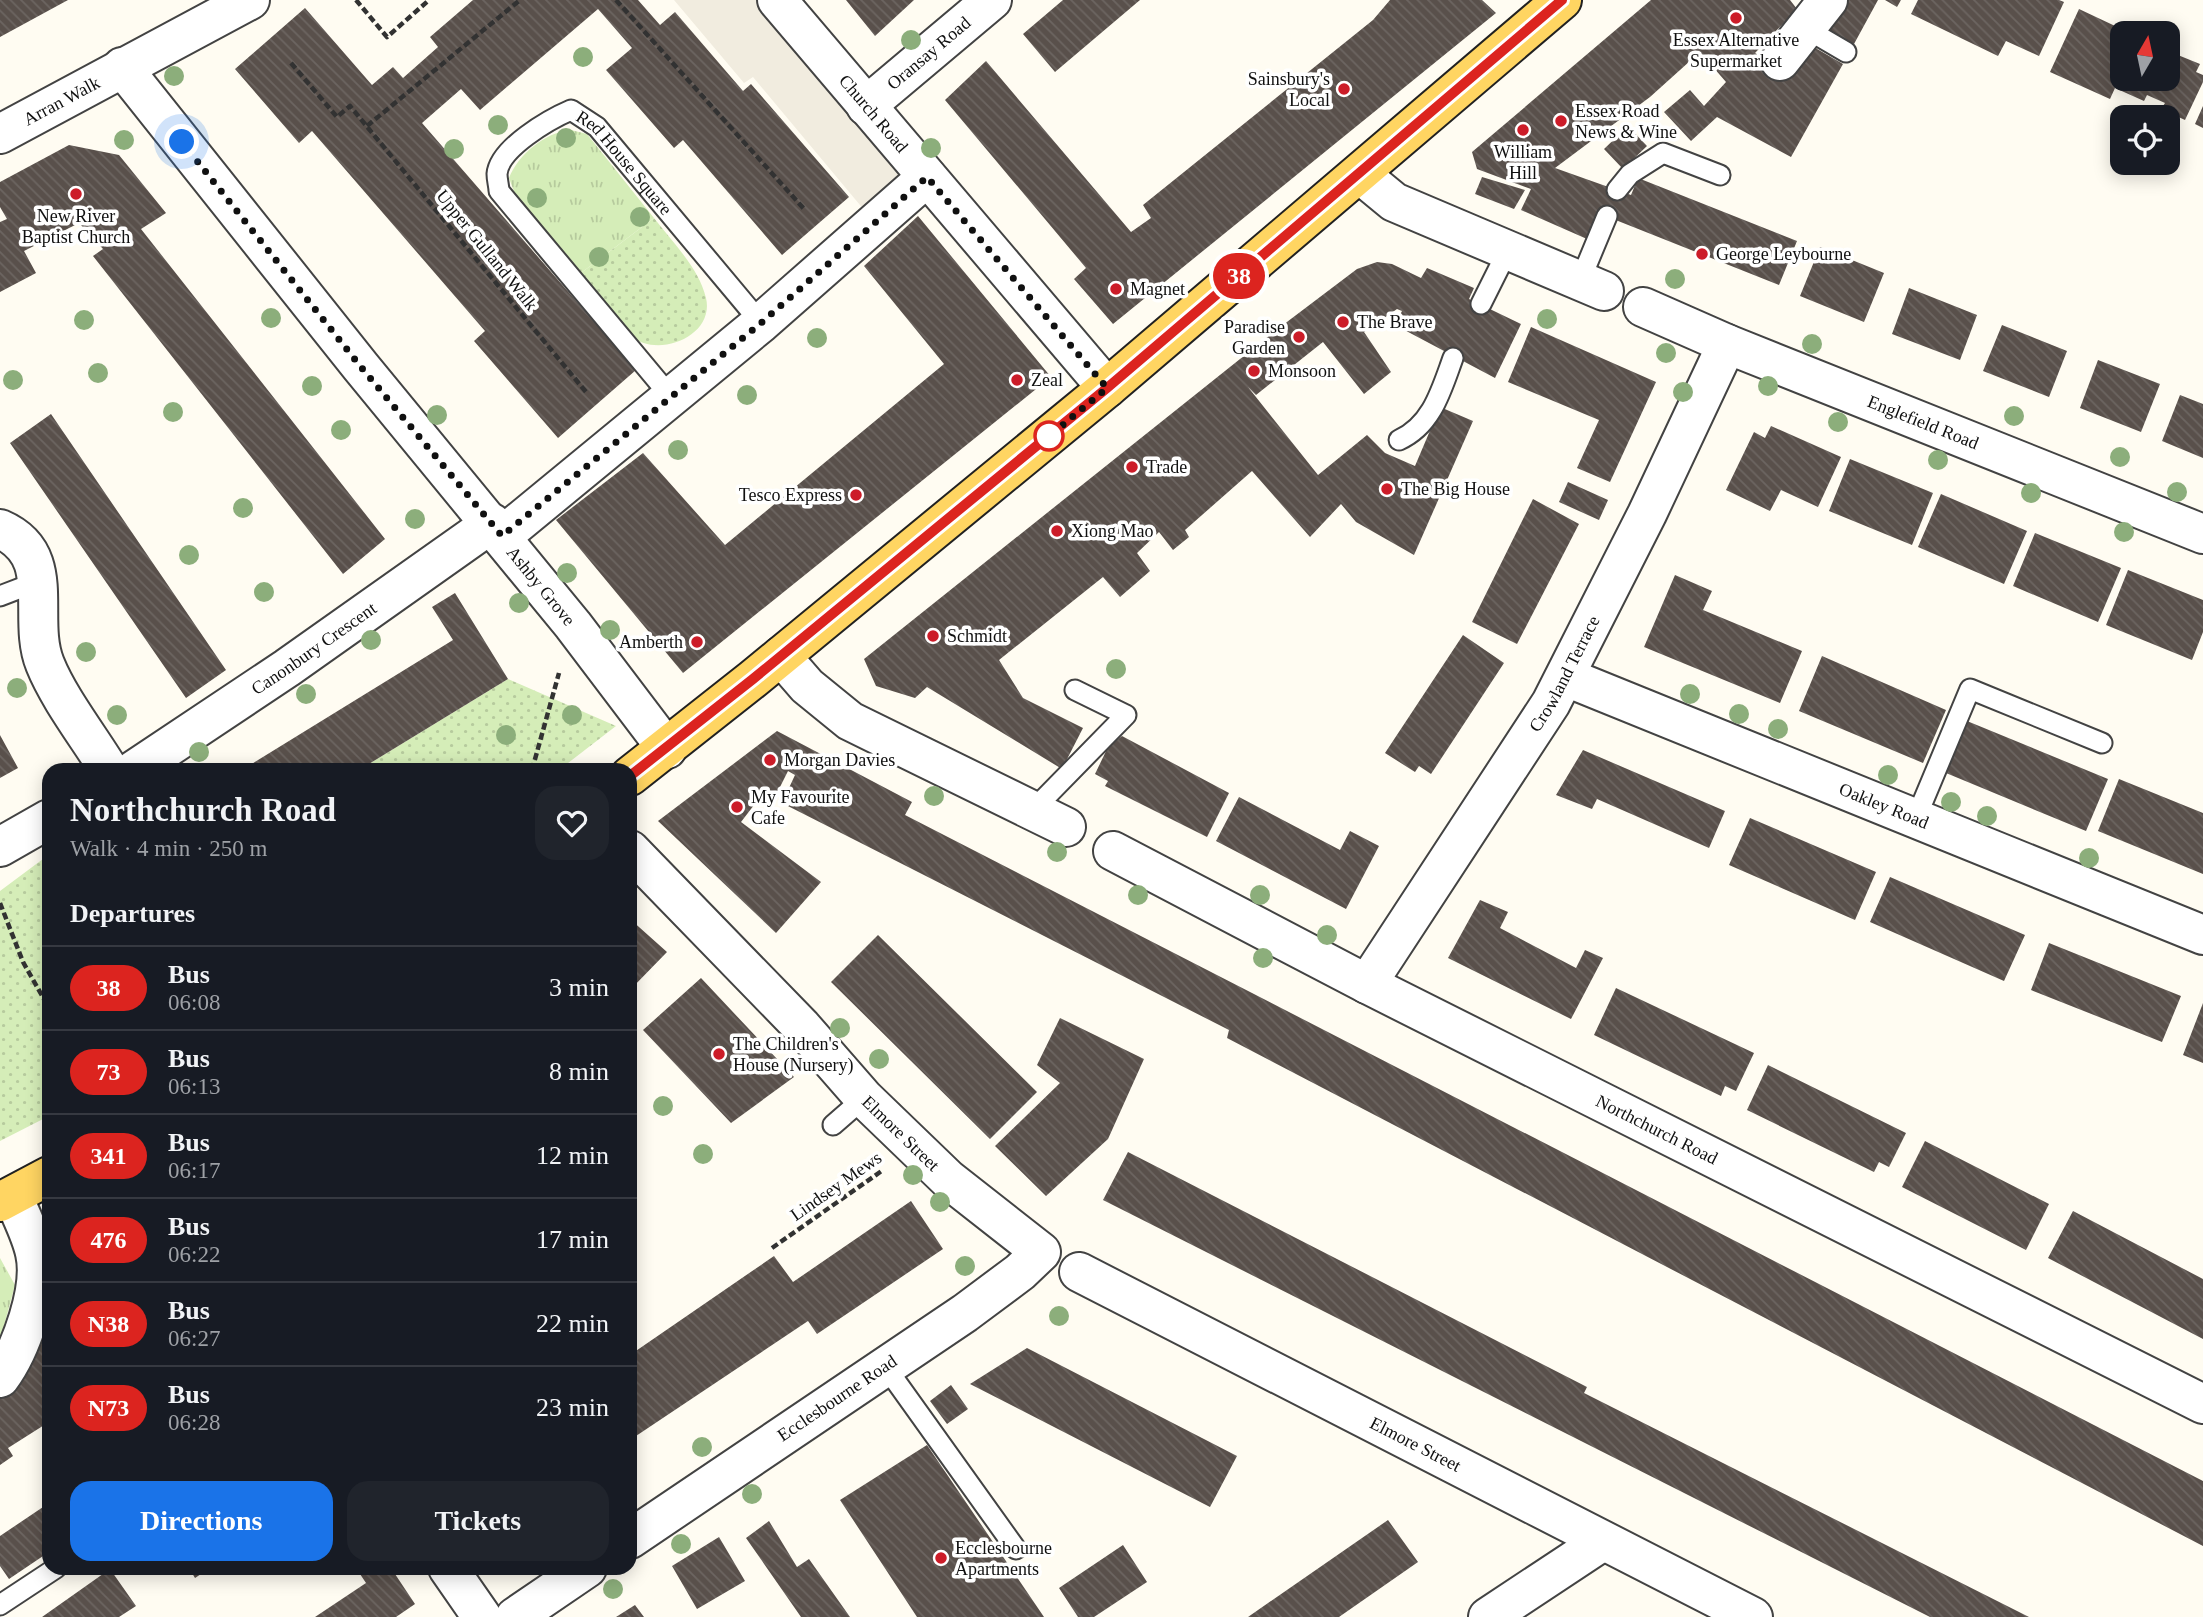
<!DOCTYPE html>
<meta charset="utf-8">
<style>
body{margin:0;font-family:"Times New Roman",serif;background:#20242c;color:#f1f3f6;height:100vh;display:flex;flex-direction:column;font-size:26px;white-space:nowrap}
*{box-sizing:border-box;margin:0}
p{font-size:23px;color:#9ea1a6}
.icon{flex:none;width:38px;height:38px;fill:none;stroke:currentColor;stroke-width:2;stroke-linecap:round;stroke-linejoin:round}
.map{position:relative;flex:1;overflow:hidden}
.drawer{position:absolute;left:42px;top:763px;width:595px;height:812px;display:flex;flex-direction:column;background:#171b24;border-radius:21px;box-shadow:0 4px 18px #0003}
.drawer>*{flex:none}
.badge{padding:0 14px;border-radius:23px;font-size:24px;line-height:46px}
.needle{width:46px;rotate:9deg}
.buttons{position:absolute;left:2110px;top:21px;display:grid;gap:14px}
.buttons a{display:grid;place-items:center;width:70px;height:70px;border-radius:14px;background:#171b24;box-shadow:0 4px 18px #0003;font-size:35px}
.you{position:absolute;width:35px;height:35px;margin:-18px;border:5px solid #fff;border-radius:50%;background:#1a73e8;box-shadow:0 0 0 10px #1a73e833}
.map>.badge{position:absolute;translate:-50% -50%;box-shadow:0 0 0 4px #fff}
h2{padding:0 28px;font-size:26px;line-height:63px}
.round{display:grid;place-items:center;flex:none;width:74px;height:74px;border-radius:21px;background:#20242c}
.head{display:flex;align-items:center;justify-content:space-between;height:119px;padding:0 28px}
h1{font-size:33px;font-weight:700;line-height:52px}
.button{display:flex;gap:14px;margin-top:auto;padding:14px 28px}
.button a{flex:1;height:80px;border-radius:21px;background:#1a73e8;color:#fff;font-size:28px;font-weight:700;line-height:80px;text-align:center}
.button a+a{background:#20242c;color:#f1f3f6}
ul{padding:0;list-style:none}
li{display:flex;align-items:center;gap:21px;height:84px;padding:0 28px;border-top:2px solid #363941}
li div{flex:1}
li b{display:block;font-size:26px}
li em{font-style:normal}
li .badge{min-width:77px;font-weight:700;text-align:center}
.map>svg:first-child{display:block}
</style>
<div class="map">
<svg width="2203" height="1617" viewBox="0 0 2203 1617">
<defs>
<pattern id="grass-tufts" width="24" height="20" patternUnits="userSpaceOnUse" patternTransform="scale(1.75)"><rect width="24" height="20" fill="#d5edb8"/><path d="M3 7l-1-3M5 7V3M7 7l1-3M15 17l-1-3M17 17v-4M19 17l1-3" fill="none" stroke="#b6ca9d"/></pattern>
<pattern id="garden-dots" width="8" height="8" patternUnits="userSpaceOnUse" patternTransform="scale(1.75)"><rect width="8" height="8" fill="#d5edb8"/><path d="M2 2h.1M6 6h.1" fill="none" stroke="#b6ca9d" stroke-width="1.8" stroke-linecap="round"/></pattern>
<pattern id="building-back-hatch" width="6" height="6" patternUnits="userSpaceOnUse" patternTransform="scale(1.75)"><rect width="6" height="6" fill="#59504b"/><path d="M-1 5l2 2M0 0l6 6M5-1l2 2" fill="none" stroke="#6c6561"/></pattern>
</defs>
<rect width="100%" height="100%" fill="#fffcf2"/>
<path fill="url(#grass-tufts)" d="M571 130 587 134 654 218 581 273 516 197 509 178C518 155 545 132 571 130Z
M0 1258 15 1285 0 1341Z"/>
<path fill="url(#garden-dots)" d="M654 218C673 243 699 268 706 298 715 336 658 359 631 336 612 318 597 293 581 273Z
M508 679 616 726 559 770H359Z
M47 856 49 1116 0 1141V891Z"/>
<path fill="#f1ecdf" d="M674 0H777L927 177 875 223 753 77 744 83Z"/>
<path fill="url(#building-back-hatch)" d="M0 0H68L0 37Z
M473 0H638L660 25 675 12 743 91 751 84 849 197 782 255 683 140 674 148 606 70 632 48 598 9 480 110 461 89 422 123 636 370 558 438 474 341 485 331 312 131 299 143 235 69 305 8 372 85 393 67 403 78 438 47 430 37Z
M846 0H914L875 36Z
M1063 0H1140L1055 72 1023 34Z
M1390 0H1482L1496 13 1113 324 1074 279 1086 268 945 100 986 61 1131 232 1151 218 1143 205 1373 20Z
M1651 0H1790L1797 9 1755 53 1789 73 1805 42 1843 64 1791 157 1717 117 1691 141 1664 112 1690 90 1704 106 1726 82 1700 52 1650 97 1555 168 1631 195 1638 178 1797 241 1779 285 1598 213 1587 239 1521 210 1531 189 1477 169 1472 152Z
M1846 0H1878L1854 44 1829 30Z
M1885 0H1901L1897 7Z
M1918 0H2059L2064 2 2039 56 2006 41 1998 56 1911 14Z
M2079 9 2130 33H2123V79H2168V51L2200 64 2196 72 2203 75V82L2185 120 2161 109 2165 103 2147 95 2144 101 2115 88 2110 99 2050 72Z
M2203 106V128L2195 124Z
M1628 126 1647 146 1623 169 1604 149Z
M69 145 119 155 166 213 141 229 385 539 343 574 93 256 103 249 79 223 24 251 36 273 0 292V222L7 219 0 207V182Z
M1482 177 1525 190 1514 209 1475 194Z
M918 216 1051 377 683 673 556 520 643 453 725 545 944 364 864 266Z
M1820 247 1884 273 1864 322 1800 296Z
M1377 262 1392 264 1421 278 1427 268 1474 288 1469 299 1521 324 1495 378 1395 325 1402 311 1397 309 1364 332 1391 372 1364 394 1323 342 1256 395 1248 387 1318 475 1367 435 1385 453 1415 466 1440 407 1473 421 1414 555 1356 522 1341 504 1310 537 1252 471 1185 530 1189 537 1173 550 1159 532 1137 553 1150 571 1120 597 1103 577 999 660 1023 698 1083 728 1062 769 927 687 915 698 876 686 864 659 1275 331 1357 269Z
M1909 288 1977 315 1960 360 1892 334Z
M2002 325 2067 351 2049 397 1983 371Z
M1531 327 1656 382 1610 482 1577 468 1599 420 1508 382Z
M2098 360 2160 384 2141 432 2080 408Z
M2180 395 2203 404V458L2162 441Z
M51 414 226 670 186 698 10 443Z
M1771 426 1841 457 1818 507 1781 490 1770 511 1726 490 1754 432 1765 438Z
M1850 459 1933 493 1912 545 1829 511Z
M1568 482 1608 500 1599 520 1559 502Z
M1941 494 2027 531 2004 584 1918 547Z
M1533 499 1579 524 1517 644 1472 622Z
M2035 533 2121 568 2098 622 2013 586Z
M2128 570 2203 600V632L2192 660 2106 625Z
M1675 575 1712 591 1703 610 1802 651 1780 703 1644 647Z
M455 593 508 679 359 770H242L453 640 432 607Z
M1463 635 1504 663 1431 774 1419 766 1415 772 1385 753Z
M1822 656 1946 710 1923 763 1799 711Z
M1967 721 2108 779 2086 831 1946 773Z
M777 731 912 802 905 815 2203 1481V1546L1227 1038 1229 1030 782 803 795 775 788 771 774 799 764 792 741 822 821 882 776 933 658 821Z
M0 735 18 768 0 778Z
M1122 736 1229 793 1207 837 1105 786 1108 781 1095 774 1108 747Z
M1583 750 1725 811 1709 848 1597 799 1592 809 1556 795Z
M2119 779 2203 813V874L2098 831Z
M1239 797 1340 850 1350 831 1379 846 1346 909 1216 841Z
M1750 818 1876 872 1855 920 1729 865Z
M1890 877 2025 935 2004 981 1870 922Z
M1480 900 1508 912 1500 928 1576 968 1585 950 1603 958 1571 1019 1448 958Z
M630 919 667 952 630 990Z
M878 935 1037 1092 990 1139 831 982Z
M2049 943 2181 996 2162 1042 2031 990Z
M701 978 794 1077 731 1123 643 1030Z
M1616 988 1754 1053 1736 1091 1725 1086 1721 1096 1594 1035Z
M2203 1003V1063L2183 1055Z
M1060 1018 1144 1059 1108 1139 1046 1196 995 1146 1060 1083 1037 1065Z
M1768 1065 1906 1133 1889 1167 1879 1162 1874 1172 1747 1110Z
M1925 1141 2049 1204 2026 1250 1902 1187Z
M1128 1152 1587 1387 1584 1393 2029 1617H1930L1103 1200Z
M911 1201 943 1249 817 1334 808 1321 630 1440V1355L774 1256 793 1282Z
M2073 1211 2203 1279V1339L2048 1258Z
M49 1326V1422L8 1448 13 1456 0 1465V1392Z
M1027 1348 1237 1456 1210 1507 970 1384Z
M951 1385 968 1409 947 1424 930 1401Z
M927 1445 1044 1617H917L840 1500Z
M49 1503V1552L9 1579 0 1566V1536Z
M1388 1520 1418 1562 1339 1617H1248Z
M769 1521 797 1567 809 1559 850 1617H801L746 1538Z
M719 1537 745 1581 697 1609 672 1566Z
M1123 1545 1147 1582 1094 1617H1078L1059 1588Z
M189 1568H210L195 1578Z
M356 1568H391L415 1604 396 1617H315L366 1583Z
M110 1569 136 1606 119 1617H42Z
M635 1605 644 1617H616Z"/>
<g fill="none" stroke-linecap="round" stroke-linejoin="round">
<g stroke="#434343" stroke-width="23">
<g id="service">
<path d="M1805 28 1846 52"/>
<path d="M1617 190 1630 174 1663 153 1720 175"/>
<path d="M1580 281 1607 216"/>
<path d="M1481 304 1507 252"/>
<path id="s1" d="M671 397 499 191C499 186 497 180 497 174 499 148 550 119 571 110L597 127 761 323"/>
<path d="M1399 440C1432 425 1441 391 1453 358"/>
<path d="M0 596 39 581"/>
<path d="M1032 811 1126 715 1075 690"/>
<path d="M1916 818 1970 689 2102 743"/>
<path d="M833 1125 864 1098"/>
<path d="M885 1366 1016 1549"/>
<path d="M0 1605 56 1568"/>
</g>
</g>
<g stroke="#434343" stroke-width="42">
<g id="minor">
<path id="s2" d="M777 0 1107 388"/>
<path d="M1780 61 1828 0"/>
<path id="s3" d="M122 67 361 367 573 625 667 749"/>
<path id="s4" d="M866 106 992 0"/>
<path id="s5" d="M0 134 250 0"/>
<path d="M1360 174 1394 202 1604 291"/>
<path id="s6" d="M1643 307 1727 344 2203 534"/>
<path d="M0 529C60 555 26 617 45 664 59 699 89 737 109 770"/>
<path d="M502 536 761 323 927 177"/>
<path d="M781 656 807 686 850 721 1066 827"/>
<path id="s7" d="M1566 677 2203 935"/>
<path id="s8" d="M134 770 287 668 492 523"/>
<path d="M0 847 49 819"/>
<path id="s9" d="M630 850 802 1027 864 1098 948 1179 1041 1252 1020 1272 965 1313 630 1539"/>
<path id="s10" d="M1113 851 1367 984 2203 1404"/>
<path id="s11" d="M1367 984 1551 703 1647 514 1727 344"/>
<path id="s12" d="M1079 1272 1753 1617"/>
<path d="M0 1378C21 1350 43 1288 35 1253 31 1234 20 1214 13 1196"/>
<path d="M448 1568 482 1617"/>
<path d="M515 1617 587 1568"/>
<path d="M1488 1617 1603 1541"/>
</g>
</g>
<g stroke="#212121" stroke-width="42">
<path id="primary" d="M630 776 753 679 1107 388 1562 0
M0 1202 49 1176"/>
</g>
<path stroke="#323232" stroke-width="4.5" stroke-dasharray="7 3.5" stroke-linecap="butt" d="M356 0 387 37 429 0
M616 0 805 210
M291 63 337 117 350 106 586 392
M367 126 520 0
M532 770 559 673
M0 903 23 962 49 1008
M772 1248 883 1170"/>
<use href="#service" stroke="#fff" stroke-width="19"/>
<use href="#minor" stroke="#fff" stroke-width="38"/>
<use href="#primary" stroke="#ffd562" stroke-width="38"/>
</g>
<g fill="#8cae7b">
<circle cx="911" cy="40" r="10"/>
<circle cx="583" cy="57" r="10"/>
<circle cx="174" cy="76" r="10"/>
<circle cx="498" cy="125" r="10"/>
<circle cx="566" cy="138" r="10"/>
<circle cx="124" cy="140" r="10"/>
<circle cx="931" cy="148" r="10"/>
<circle cx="454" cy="149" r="10"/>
<circle cx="537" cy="198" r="10"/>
<circle cx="640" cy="217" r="10"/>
<circle cx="599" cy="257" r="10"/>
<circle cx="1675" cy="279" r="10"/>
<circle cx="271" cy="318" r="10"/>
<circle cx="1547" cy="319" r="10"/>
<circle cx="84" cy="320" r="10"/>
<circle cx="817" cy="338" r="10"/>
<circle cx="1812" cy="344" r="10"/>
<circle cx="1666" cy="353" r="10"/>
<circle cx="98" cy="373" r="10"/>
<circle cx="13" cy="380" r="10"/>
<circle cx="312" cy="386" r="10"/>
<circle cx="1768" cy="386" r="10"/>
<circle cx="1683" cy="392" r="10"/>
<circle cx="747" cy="395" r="10"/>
<circle cx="173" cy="412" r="10"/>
<circle cx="437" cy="415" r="10"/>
<circle cx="2014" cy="416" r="10"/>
<circle cx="1838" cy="422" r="10"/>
<circle cx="341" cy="430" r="10"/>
<circle cx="678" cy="450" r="10"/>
<circle cx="2120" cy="457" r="10"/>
<circle cx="1938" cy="460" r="10"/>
<circle cx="2177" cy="492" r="10"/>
<circle cx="2031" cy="493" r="10"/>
<circle cx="243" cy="508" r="10"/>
<circle cx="415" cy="519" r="10"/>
<circle cx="2124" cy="532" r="10"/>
<circle cx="189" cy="555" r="10"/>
<circle cx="567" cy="573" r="10"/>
<circle cx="264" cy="592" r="10"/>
<circle cx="519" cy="603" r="10"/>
<circle cx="610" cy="630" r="10"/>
<circle cx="371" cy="640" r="10"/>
<circle cx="86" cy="652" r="10"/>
<circle cx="1116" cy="669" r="10"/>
<circle cx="17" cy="688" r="10"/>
<circle cx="306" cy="694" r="10"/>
<circle cx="1690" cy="694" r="10"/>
<circle cx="1739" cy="714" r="10"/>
<circle cx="117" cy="715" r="10"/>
<circle cx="572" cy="715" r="10"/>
<circle cx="1778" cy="729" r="10"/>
<circle cx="506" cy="735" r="10"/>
<circle cx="199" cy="752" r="10"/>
<circle cx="1888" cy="775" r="10"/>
<circle cx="934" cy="796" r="10"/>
<circle cx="1951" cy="802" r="10"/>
<circle cx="1987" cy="816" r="10"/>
<circle cx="1057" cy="852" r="10"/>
<circle cx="2089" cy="858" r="10"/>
<circle cx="1138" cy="895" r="10"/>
<circle cx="1260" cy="895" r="10"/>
<circle cx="1327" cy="935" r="10"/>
<circle cx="1263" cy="958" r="10"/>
<circle cx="840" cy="1028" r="10"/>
<circle cx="879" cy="1059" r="10"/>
<circle cx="663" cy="1106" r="10"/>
<circle cx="703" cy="1154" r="10"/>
<circle cx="913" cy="1175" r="10"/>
<circle cx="940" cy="1202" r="10"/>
<circle cx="965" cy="1266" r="10"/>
<circle cx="1059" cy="1316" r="10"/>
<circle cx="702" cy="1447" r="10"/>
<circle cx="752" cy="1494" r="10"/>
<circle cx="681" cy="1544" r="10"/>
<circle cx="613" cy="1589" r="10"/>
</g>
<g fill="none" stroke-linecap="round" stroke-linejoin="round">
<g stroke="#fff" stroke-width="16">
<path id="line" d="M630 776 753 679 1107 388 1562 0"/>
</g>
<use href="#line" stroke="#dc241f" stroke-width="10"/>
<path stroke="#101010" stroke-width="7" stroke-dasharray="0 12.6" d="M182 142 361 367 502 536 761 323 927 177 1107 388 1047 438 1049 436"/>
</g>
<g fill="#cc1c28" stroke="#fff" stroke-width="2.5">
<circle cx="1736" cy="18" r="7"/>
<circle cx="1344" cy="89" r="7"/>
<circle cx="1561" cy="121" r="7"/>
<circle cx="1523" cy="130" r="7"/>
<circle cx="76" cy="194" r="7"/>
<circle cx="1702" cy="254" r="7"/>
<circle cx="1116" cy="289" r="7"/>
<circle cx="1343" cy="322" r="7"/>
<circle cx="1299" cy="337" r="7"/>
<circle cx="1254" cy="371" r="7"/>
<circle cx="1017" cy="380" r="7"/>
<circle cx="1132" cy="467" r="7"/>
<circle cx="1387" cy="489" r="7"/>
<circle cx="856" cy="495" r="7"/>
<circle cx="1057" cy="531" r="7"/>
<circle cx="933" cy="636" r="7"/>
<circle cx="697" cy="642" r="7"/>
<circle cx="770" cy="760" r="7"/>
<circle cx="737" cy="807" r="7"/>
<circle cx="719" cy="1054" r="7"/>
<circle cx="941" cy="1558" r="7"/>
</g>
<circle fill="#fff" stroke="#dc241f" stroke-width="3.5" cx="1049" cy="436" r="14"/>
<g text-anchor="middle" stroke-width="7" stroke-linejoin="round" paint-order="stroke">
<g font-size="18" fill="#101010" stroke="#fff" text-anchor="start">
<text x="1736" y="46" text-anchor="middle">Essex Alternative<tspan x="1736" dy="21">Supermarket</tspan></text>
<text x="1330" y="85" text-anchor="end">Sainsbury's<tspan x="1330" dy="21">Local</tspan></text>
<text x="1575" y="117">Essex Road<tspan x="1575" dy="21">News &amp; Wine</tspan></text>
<text x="1523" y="158" text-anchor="middle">William<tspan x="1523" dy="21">Hill</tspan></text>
<text x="76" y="222" text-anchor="middle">New River<tspan x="76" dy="21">Baptist Church</tspan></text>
<text x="1716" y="260">George Leybourne</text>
<text x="1130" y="295">Magnet</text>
<text x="1357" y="328">The Brave</text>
<text x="1285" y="333" text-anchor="end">Paradise<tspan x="1285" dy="21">Garden</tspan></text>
<text x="1268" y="377">Monsoon</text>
<text x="1031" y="386">Zeal</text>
<text x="1146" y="473">Trade</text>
<text x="1401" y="495">The Big House</text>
<text x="842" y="501" text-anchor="end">Tesco Express</text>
<text x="1071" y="537">Xiong Mao</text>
<text x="947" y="642">Schmidt</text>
<text x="683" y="648" text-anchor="end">Amberth</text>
<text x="784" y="766">Morgan Davies</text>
<text x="751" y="803">My Favourite<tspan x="751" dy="21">Cafe</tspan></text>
<text x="733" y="1050">The Children's<tspan x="733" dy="21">House (Nursery)</tspan></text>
<text x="955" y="1554">Ecclesbourne<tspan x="955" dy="21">Apartments</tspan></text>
</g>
<g font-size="18" fill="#101010" stroke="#fff">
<text dy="6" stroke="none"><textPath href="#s4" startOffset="82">Oransay Road</textPath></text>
<text dy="6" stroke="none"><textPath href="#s5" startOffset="70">Arran Walk</textPath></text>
<text dy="6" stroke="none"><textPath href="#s2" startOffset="149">Church Road</textPath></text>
<text dy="6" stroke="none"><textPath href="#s1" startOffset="462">Red House Square</textPath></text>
<text transform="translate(487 250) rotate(51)" y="6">Upper Gulland Walk</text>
<text dy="6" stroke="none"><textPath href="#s6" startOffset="303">Englefield Road</textPath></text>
<text dy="6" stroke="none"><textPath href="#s3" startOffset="667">Ashby Grove</textPath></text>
<text dy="6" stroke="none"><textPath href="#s8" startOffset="217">Canonbury Crescent</textPath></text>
<text dy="6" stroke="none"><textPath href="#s11" startOffset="368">Crowland Terrace</textPath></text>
<text dy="6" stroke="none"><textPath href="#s7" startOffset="343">Oakley Road</textPath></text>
<text dy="6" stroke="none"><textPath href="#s10" startOffset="611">Northchurch Road</textPath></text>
<text dy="6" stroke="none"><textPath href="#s9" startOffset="392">Elmore Street</textPath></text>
<text transform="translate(836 1186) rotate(-35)" y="6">Lindsey Mews</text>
<text transform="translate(837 1398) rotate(-34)" y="6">Ecclesbourne Road</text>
<text dy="6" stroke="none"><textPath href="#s12" startOffset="378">Elmore Street</textPath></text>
</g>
</g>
</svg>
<div class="buttons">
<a><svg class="needle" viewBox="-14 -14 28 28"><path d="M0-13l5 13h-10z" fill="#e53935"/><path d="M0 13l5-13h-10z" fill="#9ea1a6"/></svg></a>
<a><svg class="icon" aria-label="locate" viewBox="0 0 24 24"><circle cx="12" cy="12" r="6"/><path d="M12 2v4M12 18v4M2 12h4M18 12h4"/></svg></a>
</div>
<div class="you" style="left:182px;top:142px"></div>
<b class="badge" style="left:1239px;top:276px;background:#dc241f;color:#fff">38</b>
<section class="drawer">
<div class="head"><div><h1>Northchurch Road</h1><p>Walk · 4 min · 250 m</p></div><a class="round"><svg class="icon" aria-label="heart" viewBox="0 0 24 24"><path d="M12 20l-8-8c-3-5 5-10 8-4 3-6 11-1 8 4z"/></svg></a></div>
<h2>Departures</h2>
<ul>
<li><span class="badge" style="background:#dc241f;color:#fff">38</span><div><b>Bus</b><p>06:08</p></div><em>3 min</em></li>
<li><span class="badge" style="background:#dc241f;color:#fff">73</span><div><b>Bus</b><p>06:13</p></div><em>8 min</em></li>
<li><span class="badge" style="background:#dc241f;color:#fff">341</span><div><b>Bus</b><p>06:17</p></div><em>12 min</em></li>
<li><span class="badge" style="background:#dc241f;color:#fff">476</span><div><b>Bus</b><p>06:22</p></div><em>17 min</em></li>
<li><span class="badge" style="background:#dc241f;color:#fff">N38</span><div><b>Bus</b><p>06:27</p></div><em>22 min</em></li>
<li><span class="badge" style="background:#dc241f;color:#fff">N73</span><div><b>Bus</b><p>06:28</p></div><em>23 min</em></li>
</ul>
<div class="button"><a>Directions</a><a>Tickets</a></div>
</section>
</div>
